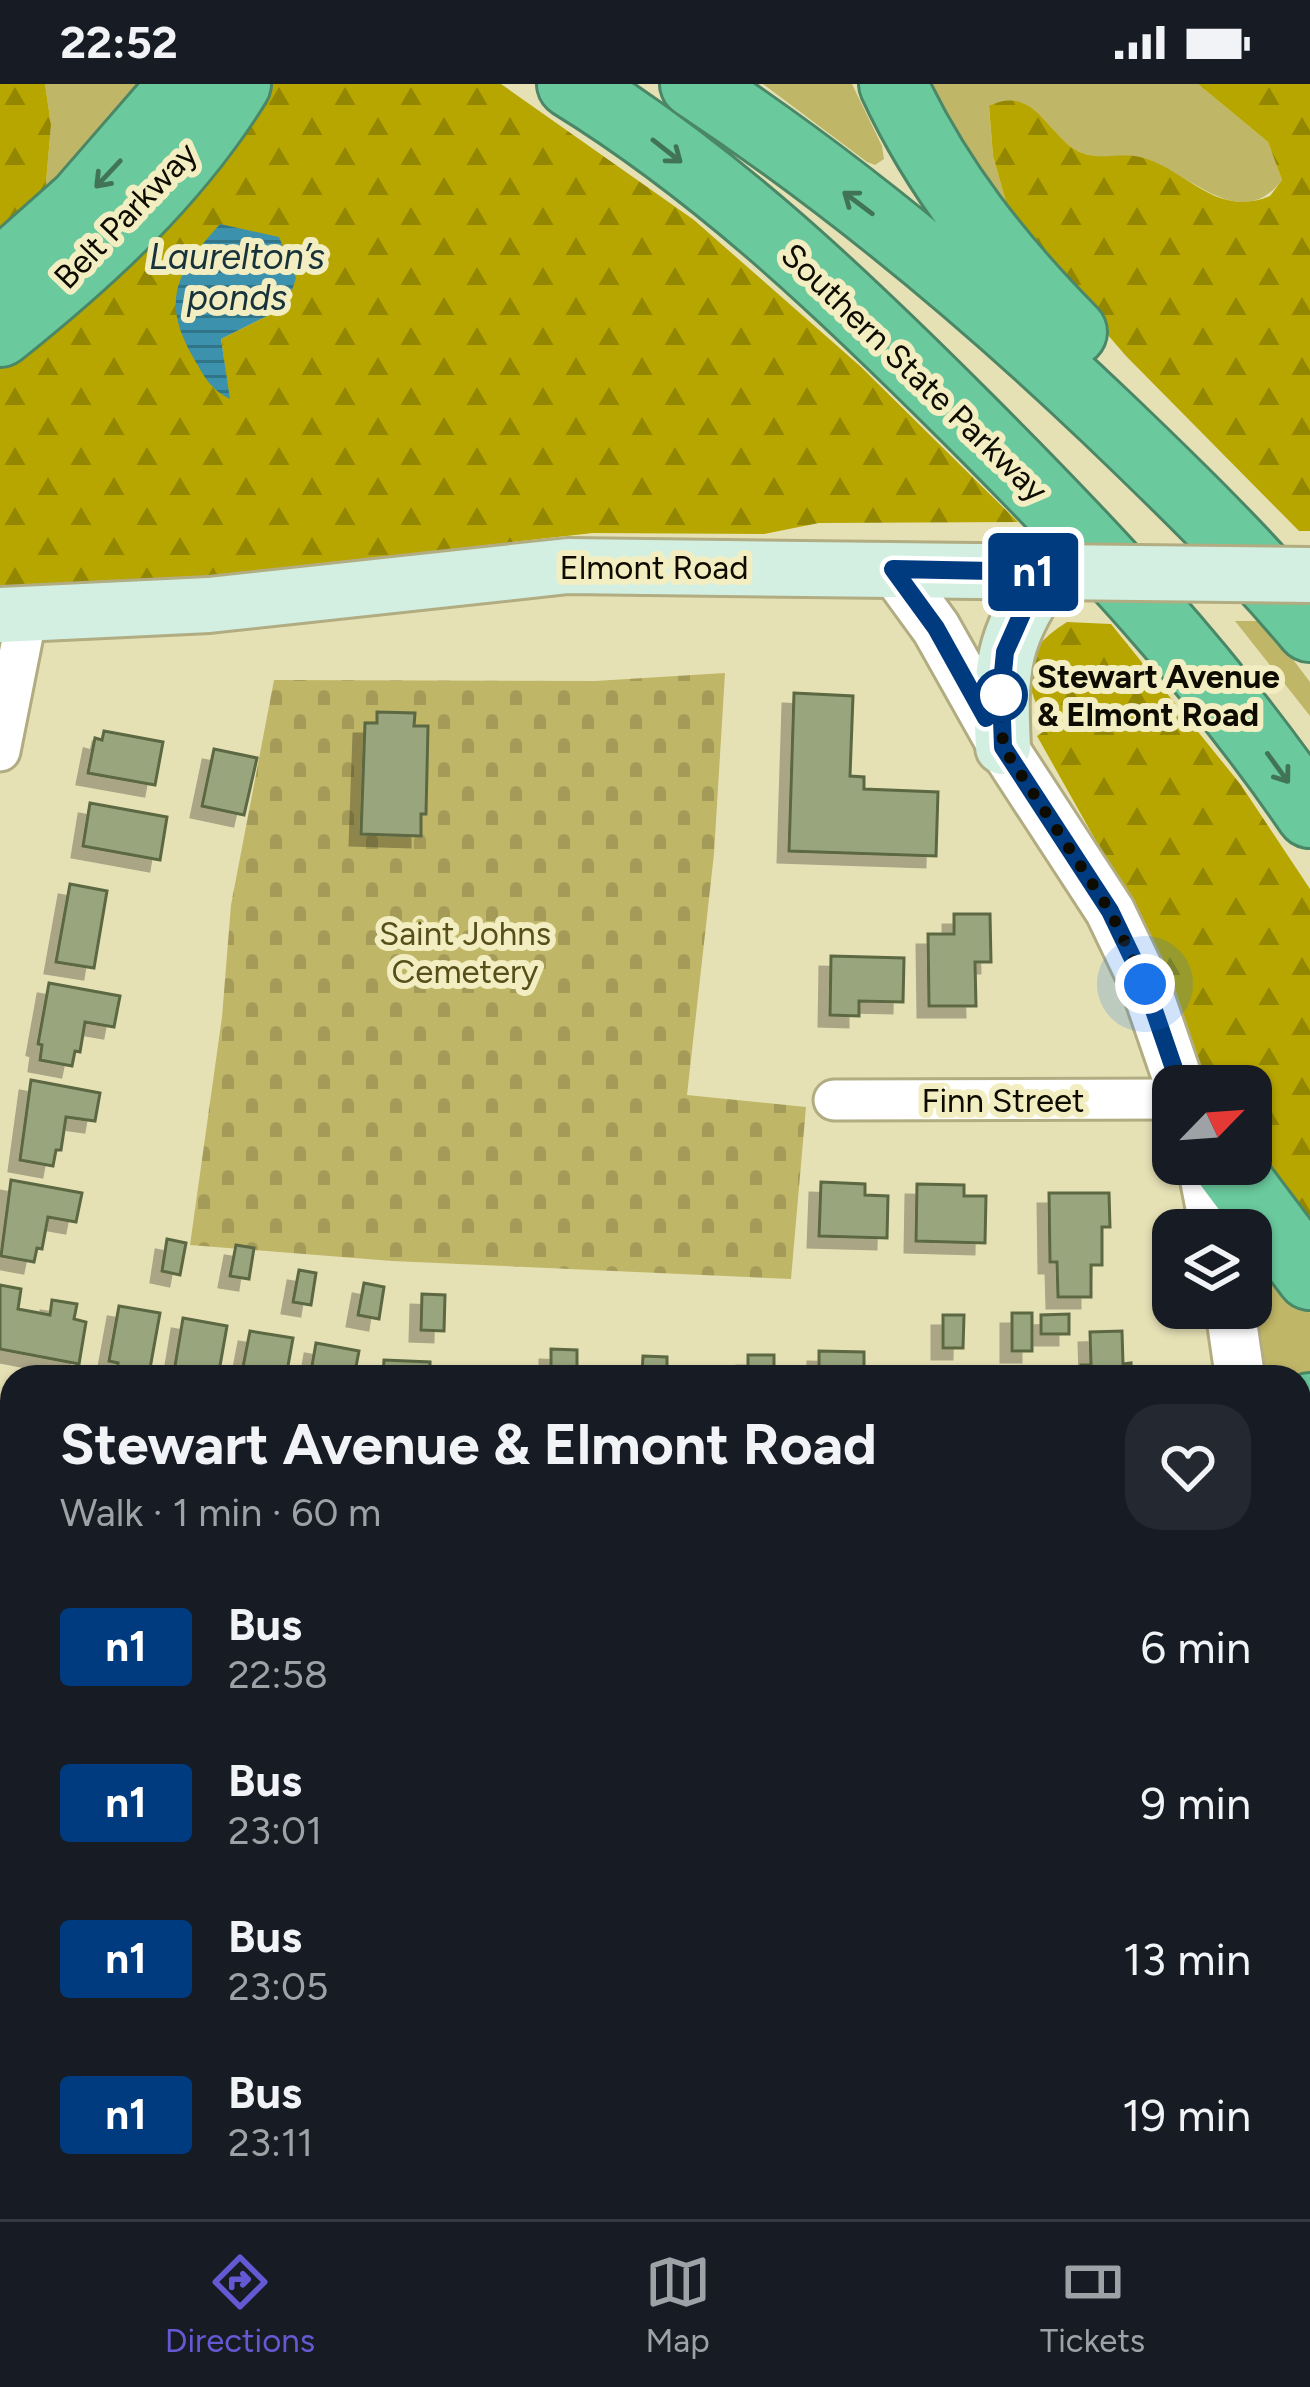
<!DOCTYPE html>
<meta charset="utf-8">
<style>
body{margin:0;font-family:Figtree,sans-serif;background:#242831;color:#f1f3f6;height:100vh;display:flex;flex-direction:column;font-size:45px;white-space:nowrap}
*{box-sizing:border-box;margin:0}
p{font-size:39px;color:#9ea1a6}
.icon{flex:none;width:66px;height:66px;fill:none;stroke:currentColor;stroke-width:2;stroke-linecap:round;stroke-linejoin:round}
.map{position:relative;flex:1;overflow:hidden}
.drawer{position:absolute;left:0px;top:1281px;width:1311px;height:855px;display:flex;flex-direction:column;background:#171b24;border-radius:36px 36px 0 0;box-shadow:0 3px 9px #0004}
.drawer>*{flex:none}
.badge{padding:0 24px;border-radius:9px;font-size:42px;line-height:78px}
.needle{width:78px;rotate:65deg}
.controls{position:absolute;left:1152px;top:981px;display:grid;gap:24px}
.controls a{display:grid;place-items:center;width:120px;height:120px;border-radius:24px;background:#171b24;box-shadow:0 3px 9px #0004;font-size:60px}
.you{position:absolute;width:60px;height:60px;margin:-30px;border:9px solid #fff;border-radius:50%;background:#1a73e8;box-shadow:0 0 0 18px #1a73e833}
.map>.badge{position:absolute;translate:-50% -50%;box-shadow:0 0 0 6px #fff}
.round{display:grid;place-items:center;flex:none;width:126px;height:126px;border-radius:36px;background:#242831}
.headline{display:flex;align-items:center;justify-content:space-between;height:204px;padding:0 60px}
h1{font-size:57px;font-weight:700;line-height:90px}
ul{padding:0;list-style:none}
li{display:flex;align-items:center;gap:36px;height:156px;padding:0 60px}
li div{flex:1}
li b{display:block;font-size:45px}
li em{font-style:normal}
li .badge{min-width:132px;font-weight:700;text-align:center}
.status{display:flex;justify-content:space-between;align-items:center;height:84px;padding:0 60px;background:#171b24;direction:ltr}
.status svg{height:33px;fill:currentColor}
.tabs{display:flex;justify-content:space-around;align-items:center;height:168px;border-top:3px solid #363941;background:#171b24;font-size:33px;color:#9ea1a6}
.tabs a{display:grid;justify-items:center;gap:6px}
.tabs .current{color:#635ad3}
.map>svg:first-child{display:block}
</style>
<div class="status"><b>22:52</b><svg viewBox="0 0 49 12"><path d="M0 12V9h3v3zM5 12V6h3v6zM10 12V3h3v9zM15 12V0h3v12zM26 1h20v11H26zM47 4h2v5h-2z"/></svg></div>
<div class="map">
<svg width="1310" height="2135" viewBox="0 0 1310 2135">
<defs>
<pattern id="forest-firs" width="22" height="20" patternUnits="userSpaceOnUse" patternTransform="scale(3)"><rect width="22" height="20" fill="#b7a600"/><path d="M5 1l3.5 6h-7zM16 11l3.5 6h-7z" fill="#938600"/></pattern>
<pattern id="cemetery-stones" width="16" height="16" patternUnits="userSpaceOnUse" patternTransform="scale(3)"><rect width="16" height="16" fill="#c0b667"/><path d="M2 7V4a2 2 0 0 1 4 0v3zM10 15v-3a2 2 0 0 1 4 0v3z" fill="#a49b58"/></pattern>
<pattern id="water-rules" width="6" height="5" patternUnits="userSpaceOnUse" patternTransform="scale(3)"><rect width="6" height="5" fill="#3c91ac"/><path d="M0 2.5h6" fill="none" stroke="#31758a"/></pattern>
<filter id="shadow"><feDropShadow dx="-11" dy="11" stdDeviation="0" flood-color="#0004"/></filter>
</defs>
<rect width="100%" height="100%" fill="#e6e1b5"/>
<path fill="#c0b667" d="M45 0H160L45 110 51 41Z
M763 0H852L882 62 884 75 875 81 867 78Z
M923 0H1198L1268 58 1282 96C1244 146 1199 98 1158 81 1132 69 1100 80 1076 66 1047 49 1033 0 989 23L993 72 1008 125 1006 133Z
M1235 537H1264L1310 598V632Z
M1251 1147 1310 1229V1303L1299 1293H1260L1251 1223Z"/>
<path fill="url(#forest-firs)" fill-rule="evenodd" d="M0 0H45L51 41 45 110 0 167Z
M262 0H501L694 136 860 282 1018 438 819 439 764 450 593 449 248 488 114 500 0 504V274ZM185 179 287 222 221 255 229 314Z
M1198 0H1310V447H1299L1126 272 1006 133 1008 125 993 72 989 22C1033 0 1047 49 1076 66 1096 78 1118 68 1140 73 1186 84 1215 135 1270 112L1282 96 1268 58Z
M1067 538 1111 540 1241 701 1310 805V1169L1251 1077V1002H1208L1185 958 1118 796 1037 652 1049 644C1022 598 1017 569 1067 538Z
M1310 1384V2135H1289V2124H1299L1300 1391Z"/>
<path fill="url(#cemetery-stones)" d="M725 589 714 770 687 1011 806 1023 791 1195 392 1177 190 1161 222 933 231 821 274 596 595 597Z"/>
<path fill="url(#water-rules)" d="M220 140 279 153 296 194 287 222 221 255 230 315C210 305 204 292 193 273 159 214 179 186 220 140Z"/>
<path fill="#99a57d" stroke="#5c6842" stroke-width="3" filter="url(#shadow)" d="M794 609 853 612 850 692 864 693V705L938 708 936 772 789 767Z
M377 628 415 629 414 642H428L426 730H421V752L361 750 365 639H377Z
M104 647 163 658 155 701 88 689 95 654 102 656Z
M214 665 257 674 244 731 202 722Z
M90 719 167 733 160 776 83 762Z
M70 800 107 807 94 884 56 878Z
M954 830H990L991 878H975L976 922H929L928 850H954Z
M831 872 904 874 903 918 859 917V932L830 931Z
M49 899 120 912 114 943 85 938 80 968 75 967 72 982 40 976 42 961 38 960Z
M31 996 100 1009 95 1037 66 1033 61 1066H56L53 1082 20 1076Z
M11 1096 82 1109 76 1138 48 1133 42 1165 37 1164 34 1178 1 1172Z
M821 1098 865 1100V1111L888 1112 887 1154 819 1152Z
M917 1100 964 1101V1112H986L985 1159 916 1157Z
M1049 1109H1109L1110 1143H1102V1181H1091V1213H1058L1057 1178H1050Z
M167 1155 186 1159 180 1191 162 1187Z
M236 1161 254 1164 249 1195 230 1192Z
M299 1186 316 1189 311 1221 293 1218Z
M364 1199 384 1203 379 1235 358 1231Z
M0 1201 21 1205 18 1225 50 1231 52 1216 77 1220 74 1235 86 1238 79 1280 0 1265Z
M422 1210 445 1211 444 1247 421 1246Z
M119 1222 160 1229 149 1290 117 1285 118 1279 109 1277Z
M1012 1229H1032V1267H1012Z
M1069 1230V1250H1041V1231Z
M943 1231H964L963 1264H943Z
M183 1234 227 1242 218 1293 174 1288Z
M250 1247 293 1254 286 1293H241Z
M1122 1247 1123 1280 1131 1279V1293H1081V1281H1091L1090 1248Z
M316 1259 359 1267 354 1293H310Z
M551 1265 577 1266V1287L615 1288V1293H546L547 1286H551Z
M819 1267 864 1268V1293H819Z
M748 1271H774V1292L797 1293H729L748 1291Z
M643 1272 667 1273V1290L705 1293H638L642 1289Z
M384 1276 430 1278V1293H383Z
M457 1284 524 1286V1293H457Z
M908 1286 951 1287V1293H907Z
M0 1454 12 1460V1492L2 1490 0 1496Z
M0 1622 12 1624V1647L0 1644Z
M0 1887 12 1889V1954L0 1952Z
M0 2093 12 2095V2124H33L32 2135 0 2133Z
M50 2124H94L92 2135H48Z
M118 2124H183L182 2131 200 2134 116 2135Z
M231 2124H277V2135H231Z
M304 2124 370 2128V2135H304Z
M944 2124H974V2135H944Z
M483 2130H553V2135H483Z
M394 2131H462V2135H394Z"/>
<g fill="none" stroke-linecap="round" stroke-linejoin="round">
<g stroke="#b1ac81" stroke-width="45">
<path id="minor" d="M0 667 27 531
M834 1016 1173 1015
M0 1364 12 1366
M0 1797 12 1800"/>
</g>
<g stroke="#b1ac81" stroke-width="54">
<path id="tertiary" d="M893 485 936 544 1003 663 1110 827 1145 900 1180 1002
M1202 1080 1215 1146
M1230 1224 1240 1293
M1233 2135V2124"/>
</g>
<g stroke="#b1ac81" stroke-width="60">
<path id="secondary" d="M0 531 209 521 568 482 1049 488
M1003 663C999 587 1002 550 1049 488"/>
</g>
<g stroke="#4a8766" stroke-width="72">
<path id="motorway" d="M571 0C719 91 847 214 969 336 1093 460 1211 585 1310 730
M694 0C842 98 978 211 1106 333 1177 401 1247 469 1310 544
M893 0C937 95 1000 174 1073 248
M0 190 81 118 173 12
M0 249C90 177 176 99 237 0
M1226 1080 1310 1192
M1299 1328 1310 1323"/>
</g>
<use href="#minor" stroke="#fff" stroke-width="39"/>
<use href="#tertiary" stroke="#fff" stroke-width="48"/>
<use href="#secondary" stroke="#d2efe2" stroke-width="54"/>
<use href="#motorway" stroke="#6ac99d" stroke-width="66"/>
<g stroke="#b1ac81" stroke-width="60" stroke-linecap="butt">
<path id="secondary-bridge" d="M1049 488 1310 491"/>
</g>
<use href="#secondary-bridge" stroke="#d2efe2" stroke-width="54"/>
</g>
<defs><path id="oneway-shaft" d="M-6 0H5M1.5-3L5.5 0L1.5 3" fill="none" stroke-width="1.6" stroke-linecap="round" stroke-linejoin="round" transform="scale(3)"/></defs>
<g stroke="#417457">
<use href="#oneway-shaft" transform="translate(667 67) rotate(38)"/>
<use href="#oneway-shaft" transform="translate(108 90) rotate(133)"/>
<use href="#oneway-shaft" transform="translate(858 119) rotate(-143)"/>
<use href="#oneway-shaft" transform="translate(1278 684) rotate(54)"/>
</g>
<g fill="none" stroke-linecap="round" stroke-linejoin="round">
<g stroke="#fff" stroke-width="27">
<path id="line" d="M986 634 936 544 893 485 1049 488 1028 516 1005 568 1001 609 1003 663 1110 827 1145 900 1180 1002"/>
</g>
<use href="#line" stroke="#003b80" stroke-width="18"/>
<path stroke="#0e0c01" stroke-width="12" stroke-dasharray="0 21.6" d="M1001 611 1003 663 1110 827 1145 900"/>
</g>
<circle fill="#fff" stroke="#003b80" stroke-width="6" cx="1001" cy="611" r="24"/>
<g text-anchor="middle" stroke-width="12" stroke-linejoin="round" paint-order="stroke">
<g font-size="33" fill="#0e0c01" stroke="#f3eec2">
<text transform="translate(125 131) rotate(-46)" y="12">Belt Parkway</text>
<text transform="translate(915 288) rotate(44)" y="12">Southern State Parkway</text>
<text x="654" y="495">Elmont Road</text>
<text x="1003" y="1028">Finn Street</text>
</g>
<g font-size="33" font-weight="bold" fill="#0e0c01" stroke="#f3eec2" text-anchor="start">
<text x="1037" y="604">Stewart Avenue<tspan x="1037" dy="38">&amp; Elmont Road</tspan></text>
</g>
<g font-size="33" fill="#564f1a" stroke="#f3eec2">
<text x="465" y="861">Saint Johns<tspan x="465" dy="38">Cemetery</tspan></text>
</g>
<g font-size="36" font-style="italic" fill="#17323b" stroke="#f3eec2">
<text x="237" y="185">Laurelton’s<tspan x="237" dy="41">ponds</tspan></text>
</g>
</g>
</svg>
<div class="controls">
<a><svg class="needle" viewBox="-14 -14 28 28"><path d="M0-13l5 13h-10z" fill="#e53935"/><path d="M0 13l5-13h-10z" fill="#9ea1a6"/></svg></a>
<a><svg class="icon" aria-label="layers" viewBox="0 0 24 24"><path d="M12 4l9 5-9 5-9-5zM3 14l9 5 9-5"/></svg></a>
</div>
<div class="you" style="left:1145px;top:900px"></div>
<b class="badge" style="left:1033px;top:488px;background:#003b80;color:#fff">n1</b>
<section class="drawer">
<div class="headline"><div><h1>Stewart Avenue &amp; Elmont Road</h1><p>Walk · 1 min · 60 m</p></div><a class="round"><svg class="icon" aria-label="heart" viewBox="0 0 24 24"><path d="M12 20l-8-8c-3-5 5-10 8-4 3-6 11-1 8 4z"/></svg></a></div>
<ul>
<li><span class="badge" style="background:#003b80;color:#fff">n1</span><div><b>Bus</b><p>22:58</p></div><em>6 min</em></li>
<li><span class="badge" style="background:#003b80;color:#fff">n1</span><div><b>Bus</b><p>23:01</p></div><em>9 min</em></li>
<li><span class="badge" style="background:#003b80;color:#fff">n1</span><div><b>Bus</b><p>23:05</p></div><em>13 min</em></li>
<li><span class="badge" style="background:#003b80;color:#fff">n1</span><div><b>Bus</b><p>23:11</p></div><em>19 min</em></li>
</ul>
</section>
</div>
<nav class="tabs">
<a class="current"><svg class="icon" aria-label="directions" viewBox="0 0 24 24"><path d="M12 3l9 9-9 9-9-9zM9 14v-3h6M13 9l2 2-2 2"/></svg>Directions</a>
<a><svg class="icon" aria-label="map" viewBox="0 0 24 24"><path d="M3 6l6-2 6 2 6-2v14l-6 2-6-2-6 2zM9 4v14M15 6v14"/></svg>Map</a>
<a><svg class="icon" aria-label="tickets" viewBox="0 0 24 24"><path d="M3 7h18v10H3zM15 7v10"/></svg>Tickets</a>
</nav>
